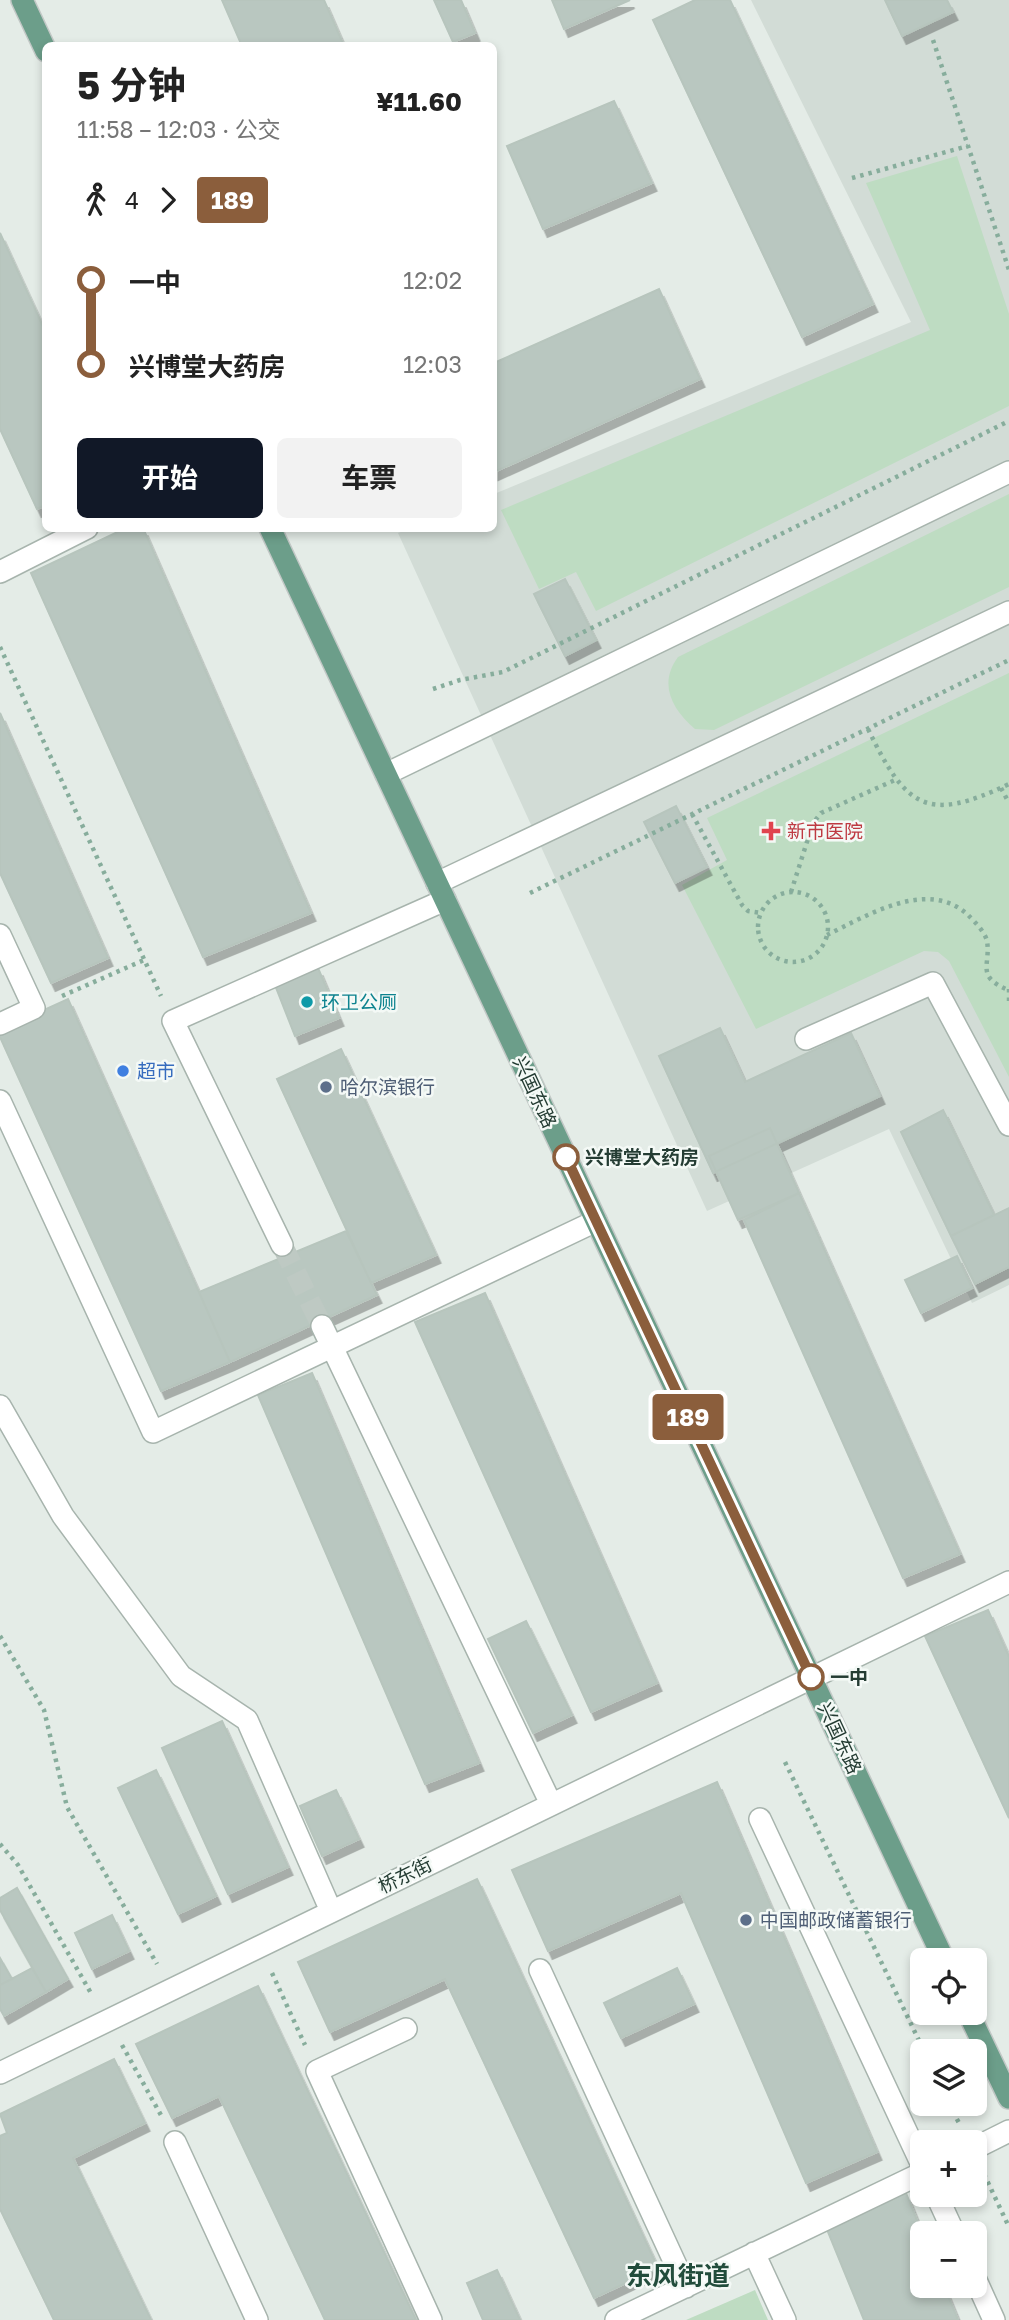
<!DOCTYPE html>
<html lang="zh">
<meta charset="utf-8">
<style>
body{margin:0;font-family:"Golos Text","Noto Sans SC",sans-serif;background:#f2f2f2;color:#222;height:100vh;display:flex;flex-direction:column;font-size:26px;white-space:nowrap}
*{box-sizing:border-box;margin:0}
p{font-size:23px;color:#767676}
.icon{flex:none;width:38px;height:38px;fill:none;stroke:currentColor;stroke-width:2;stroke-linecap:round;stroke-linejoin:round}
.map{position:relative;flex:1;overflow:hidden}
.sheet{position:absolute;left:42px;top:42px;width:455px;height:490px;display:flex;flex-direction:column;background:#fff;border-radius:10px;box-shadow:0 4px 10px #0003}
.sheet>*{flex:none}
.badge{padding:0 14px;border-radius:5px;font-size:24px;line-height:46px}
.tools{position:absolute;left:910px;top:1948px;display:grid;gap:14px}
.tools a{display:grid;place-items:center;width:77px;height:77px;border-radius:10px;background:#fff;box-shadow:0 4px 10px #0003;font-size:35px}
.map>.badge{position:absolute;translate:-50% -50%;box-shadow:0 0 0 4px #fff}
.legs{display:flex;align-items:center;gap:10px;height:77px;padding:0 35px;font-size:23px}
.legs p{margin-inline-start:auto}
.summary{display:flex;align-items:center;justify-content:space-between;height:119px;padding:0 35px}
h1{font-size:38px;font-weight:700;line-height:52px}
.action{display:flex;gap:14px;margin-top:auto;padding:14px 35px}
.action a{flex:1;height:80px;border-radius:10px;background:#111827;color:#fff;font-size:28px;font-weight:700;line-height:80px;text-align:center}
.action a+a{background:#f2f2f2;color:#222}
ul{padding:0 35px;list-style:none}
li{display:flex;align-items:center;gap:24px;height:84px;font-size:26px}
li i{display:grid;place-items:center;width:10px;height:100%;margin:0 9px;background:currentColor}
li i::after{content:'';width:18px;height:18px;margin:-9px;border:5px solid;border-radius:50%;background:#fff}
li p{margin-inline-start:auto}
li:first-child i{background:linear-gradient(#0000 50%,currentColor 0)}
li:last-child i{background:linear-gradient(currentColor 50%,#0000 0)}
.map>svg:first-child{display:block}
</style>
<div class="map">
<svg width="1009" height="2320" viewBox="0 0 1009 2320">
<defs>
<filter id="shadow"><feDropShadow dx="4.5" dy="8" stdDeviation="0" flood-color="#0004"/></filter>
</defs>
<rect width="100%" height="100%" fill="#e4ece7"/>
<path fill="#d2dcd6" d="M751 0H1009V1285L972 1303 889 1129 707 1211 398 533 409 529 494 528V494L911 322Z"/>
<path fill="#bedcc2" d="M957 156 1009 314V406L596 611 576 572 539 589 501 510 930 330 866 183Z
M1009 494V587L714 730 695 729C672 709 658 684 678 657Z
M1009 673V1077L949 961 938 952 924 951 756 1029 682 885 727 860 707 818Z
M755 2290 768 2320H686Z"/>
<path fill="#b9c7c0" stroke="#b7c5bd" stroke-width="2" filter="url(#shadow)" d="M222 0H324L344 46H242Z
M434 0H461L475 33 453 42Z
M552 0H630L564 29Z
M695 0H730L873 304 802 337 653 20Z
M885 0H947L953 12 902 36Z
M614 101 652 183 543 229 507 146Z
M0 233 46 333V505L37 509 0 429Z
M659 289 700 379 494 472V363Z
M126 528H143L311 913 203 957 31 573Z
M565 579 596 640 565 656 534 594Z
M0 713 108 958 51 983 0 873Z
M676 806 707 867 675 883 644 822Z
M318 968 339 1018 295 1036 275 985Z
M68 999 230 1362 161 1391 0 1037V1030Z
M720 1028 745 1082 851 1033 880 1096 713 1173 659 1056Z
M341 1049 436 1255 371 1283 277 1079Z
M943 1110 994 1215 951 1236 901 1132Z
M770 1128 799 1193 738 1220 709 1156Z
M799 1193 960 1554 903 1578 744 1220Z
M1009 1208V1267L975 1284 951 1236Z
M346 1231 377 1295 230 1362 199 1292Z
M957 1256 972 1288 921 1313 905 1280Z
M485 1293 657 1683 591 1712 415 1322Z
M312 1373 479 1763 425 1784 258 1395Z
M988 1610 1009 1657V1818L925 1636Z
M526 1621 572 1715 533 1733 488 1639Z
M222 1721 288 1867 228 1894 162 1748Z
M156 1770 216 1896 178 1914 118 1788Z
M717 1782 877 2152 806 2183 681 1893 548 1951 512 1870Z
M336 1790 359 1839 322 1856 300 1806Z
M477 1879 658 2268 594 2298 445 1979 330 2032 298 1962Z
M17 1888 68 1979 46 1992 0 1910V1898Z
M112 1915 129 1951 92 1969 75 1933Z
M0 1958 12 1979 0 1985Z
M32 1968 46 1992 4 2016 0 2009V1985Z
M677 1968 694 2004 621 2038 604 2003Z
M258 1986 416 2320H325L219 2096 172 2118 136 2044Z
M114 2059 145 2123 73 2158 151 2320H54L0 2209V2136L7 2133 0 2114Z
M906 2193 922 2233V2286H944L958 2320H864L826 2227Z
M497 2270 520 2320H483L467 2283Z"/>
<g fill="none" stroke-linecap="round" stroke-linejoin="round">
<path stroke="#bec9c3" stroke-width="21" stroke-dasharray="21 10" stroke-linecap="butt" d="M282 1245 322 1326"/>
<g stroke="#a7b4ad" stroke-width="24">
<path id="minor" d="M0 572 87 528
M386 774 1009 472
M437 883 1009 612
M0 935 34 1008 0 1024
M806 1039 933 983 1009 1125
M0 1101 153 1432 596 1221
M282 1245 173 1021 445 900
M322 1326 551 1804
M0 1406 63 1516 181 1676 247 1720 331 1911
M760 1819 922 2165
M540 1970 686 2287
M406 2029 317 2071 431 2320
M0 2073 1009 1582
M175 2142 257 2320
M975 2148 1009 2131
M936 2194 954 2233
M754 2253 785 2320
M975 2278 994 2320
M616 2320 922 2173"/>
</g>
<g stroke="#c2c8c6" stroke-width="24">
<path id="major" d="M22 0 46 51
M270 528 944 1960
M968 2012 1009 2098"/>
</g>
<path stroke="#87ad9c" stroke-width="4.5" stroke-dasharray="3.5 5" stroke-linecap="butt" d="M933 40 1009 270
M852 178 968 146
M0 647 161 996
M433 689 460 680 503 672 1009 421
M868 729C906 807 926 824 1009 784
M1001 788 1009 803
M692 814 742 905 748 911 761 913
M791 892 813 823 821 813 895 780
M758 927a35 35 0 1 1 70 0a35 35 0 1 1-70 0Z
M530 893 1009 660
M827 935C868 915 928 878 968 915 974 921 985 932 987 941 991 965 975 976 1008 990
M1009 989V1006
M62 996 144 960
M0 1636 44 1710 67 1807 157 1964
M785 1762 924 2051
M0 1844 18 1865 92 1995
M272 1973 305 2045
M122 2045 162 2117
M949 2104 960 2125
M984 2174 1009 2227"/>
<use href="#minor" stroke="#fff" stroke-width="21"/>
<use href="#major" stroke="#6c9e8a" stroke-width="21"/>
</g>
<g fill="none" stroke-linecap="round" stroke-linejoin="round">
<g stroke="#fff" stroke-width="16">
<path id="line-1" d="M566 1157 811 1677"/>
</g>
<use href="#line-1" stroke="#8b5e3c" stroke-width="10"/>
</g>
<path fill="#e0444e" stroke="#f4f9f6" stroke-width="2.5" d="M767.5 820.5h7v7h7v7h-7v7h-7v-7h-7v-7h7z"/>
<circle fill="#0f9aa8" stroke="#f4f9f6" stroke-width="2.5" cx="307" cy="1002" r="7"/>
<circle fill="#3f7fe0" stroke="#f4f9f6" stroke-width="2.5" cx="123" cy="1071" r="7"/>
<g fill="#5c6f8a" stroke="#f4f9f6" stroke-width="2.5">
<circle cx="326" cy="1087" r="7"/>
<circle cx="746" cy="1920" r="7"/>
</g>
<g fill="#fff" stroke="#8b5e3c" stroke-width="3.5">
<circle cx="566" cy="1157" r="12"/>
<circle cx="811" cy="1677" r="12"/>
</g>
<g text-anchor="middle" stroke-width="5" stroke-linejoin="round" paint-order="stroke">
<g font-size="19" fill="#be3a42" stroke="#f4f9f6" text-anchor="start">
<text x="787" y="838">新市医院</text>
</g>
<g font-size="19" fill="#0d838f" stroke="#f4f9f6" text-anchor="start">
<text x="321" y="1009">环卫公厕</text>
</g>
<g font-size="19" fill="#366cbe" stroke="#f4f9f6" text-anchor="start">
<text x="137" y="1078">超市</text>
</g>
<g font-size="19" fill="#4e5e75" stroke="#f4f9f6" text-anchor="start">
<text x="340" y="1094">哈尔滨银行</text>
<text x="760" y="1927">中国邮政储蓄银行</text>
</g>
<g font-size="19" fill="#243c33" stroke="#f4f9f6">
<text transform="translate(535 1092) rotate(65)" y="7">兴国东路</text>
<text transform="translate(840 1738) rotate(65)" y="7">兴国东路</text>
<text transform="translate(405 1875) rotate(-26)" y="7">桥东街</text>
</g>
<g font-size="19" font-weight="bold" fill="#243c33" stroke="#f4f9f6" text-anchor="start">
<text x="585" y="1164">兴博堂大药房</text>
<text x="830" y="1684">一中</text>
</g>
<g font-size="26" font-weight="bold" fill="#224d3c" stroke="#f4f9f6">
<text x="678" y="2285">东风街道</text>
</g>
</g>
</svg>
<div class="tools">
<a><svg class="icon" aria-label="locate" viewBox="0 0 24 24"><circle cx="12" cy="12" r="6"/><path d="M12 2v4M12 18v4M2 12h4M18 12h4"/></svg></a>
<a><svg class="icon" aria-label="layers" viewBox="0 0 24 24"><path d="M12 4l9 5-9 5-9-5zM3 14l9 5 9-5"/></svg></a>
<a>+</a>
<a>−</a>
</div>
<b class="badge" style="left:688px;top:1417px;background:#8b5e3c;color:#fff">189</b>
<section class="sheet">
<div class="summary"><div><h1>5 分钟</h1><p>11:58 – 12:03 · 公交</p></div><b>¥11.60</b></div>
<div class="legs"><svg class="icon" aria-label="walk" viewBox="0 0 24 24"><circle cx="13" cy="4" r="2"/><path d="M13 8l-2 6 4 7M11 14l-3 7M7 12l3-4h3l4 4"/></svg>4<svg class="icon" aria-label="forward" viewBox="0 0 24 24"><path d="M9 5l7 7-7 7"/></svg><b class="badge" style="background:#8b5e3c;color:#fff">189</b></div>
<ul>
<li><i style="color:#8b5e3c"></i><b>一中</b><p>12:02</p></li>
<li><i style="color:#8b5e3c"></i><b>兴博堂大药房</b><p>12:03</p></li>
</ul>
<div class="action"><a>开始</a><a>车票</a></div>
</section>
</div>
